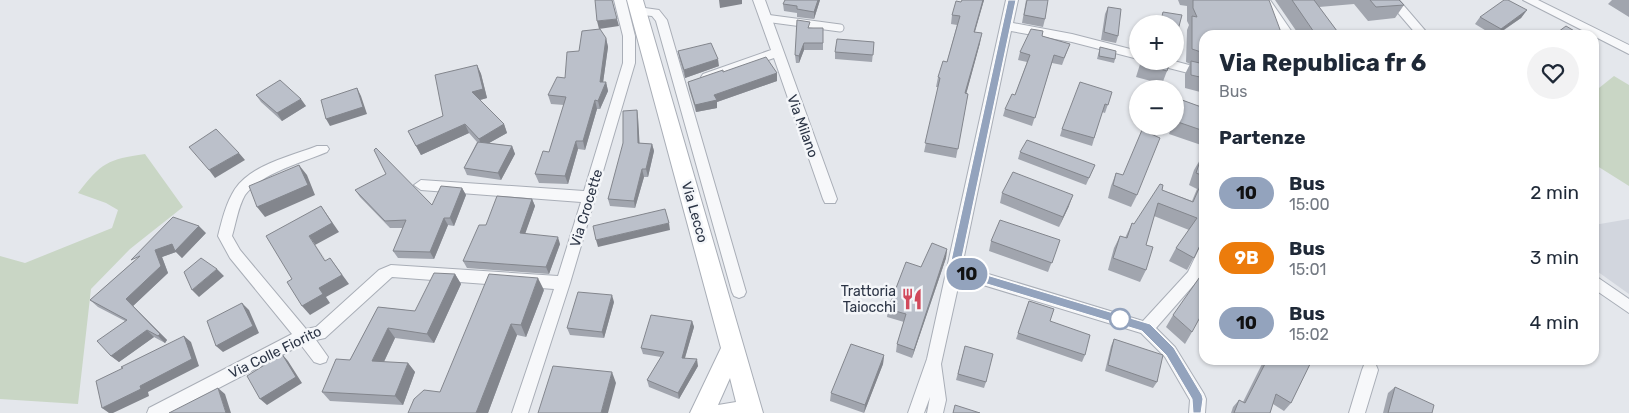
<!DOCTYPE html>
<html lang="it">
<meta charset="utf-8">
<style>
body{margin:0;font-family:Rubik,sans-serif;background:#f2f2f3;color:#1f2937;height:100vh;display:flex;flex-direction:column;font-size:19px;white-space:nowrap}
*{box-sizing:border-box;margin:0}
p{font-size:16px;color:#747a83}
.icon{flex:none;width:28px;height:28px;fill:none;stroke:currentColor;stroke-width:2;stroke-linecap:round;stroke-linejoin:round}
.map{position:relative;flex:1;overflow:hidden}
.side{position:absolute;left:1199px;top:30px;width:400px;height:335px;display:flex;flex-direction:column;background:#fff;border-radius:15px;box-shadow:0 1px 4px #0004}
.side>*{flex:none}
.badge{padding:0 10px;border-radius:16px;font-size:18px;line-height:32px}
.fabs{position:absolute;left:1129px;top:15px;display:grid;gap:10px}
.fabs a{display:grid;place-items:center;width:55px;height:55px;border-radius:50%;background:#fff;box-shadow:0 1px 4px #0004;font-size:25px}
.map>.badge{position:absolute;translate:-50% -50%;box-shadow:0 0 0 2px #fff}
h2{padding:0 20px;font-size:19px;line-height:45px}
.round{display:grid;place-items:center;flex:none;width:52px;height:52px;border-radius:26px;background:#f2f2f3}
.overview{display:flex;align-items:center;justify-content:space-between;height:85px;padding:0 20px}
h1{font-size:24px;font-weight:700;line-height:38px}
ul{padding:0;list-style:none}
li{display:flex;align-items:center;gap:15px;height:65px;padding:0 20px}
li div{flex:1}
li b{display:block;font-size:19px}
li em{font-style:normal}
li .badge{min-width:55px;font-weight:700;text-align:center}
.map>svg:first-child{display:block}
</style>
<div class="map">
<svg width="1629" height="413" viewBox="0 0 1629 413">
<rect width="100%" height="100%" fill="#e4e7ec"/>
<path fill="#d2d6de" d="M1629 219V294L1594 269V225Z"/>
<path fill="#c9d6c5" d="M1614 76 1629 85V186L1594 164V92Z
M145 154 183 207 130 249 91 289 78 404 0 399V256L25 263 112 228 118 210 106 203 78 193C101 163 108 159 145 154Z"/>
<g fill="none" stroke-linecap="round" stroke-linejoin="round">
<g stroke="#a9aeb7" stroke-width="9">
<path id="lane" d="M765 18 840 28"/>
</g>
<g stroke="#a9aeb7" stroke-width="2">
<path id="street" d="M614 0H626L635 36V63L570 283 528 413H512L554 289 392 277 325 338 316 340 328 357 326 362 320 364 314 362 301 345 171 413H147L149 408 292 334 230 258 218 236C222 220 226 203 235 189 252 164 292 156 317 146H327L329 149 327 152C303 162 260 174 245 195 238 207 236 223 232 236L240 250 306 329 316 327 379 270 391 265 558 276 581 202 421 190 414 185 421 180 584 191 623 63V36Z
M753 0H765L837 199 835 203H825L823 199 774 58 707 81 701 77 703 74 771 50Z
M1006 0H1018L1013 23 1072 34 1138 51V59L1072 42 1011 31 962 266 1143 321 1188 272 1199 249 1204 247V269L1198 280 1156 328 1175 347 1204 394 1206 399 1205 413H1189L1190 400 1165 357 1141 333 960 278 941 364 946 400 943 413H927L930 397 924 413H908L927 359Z
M1258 0H1270L1294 35H1282Z
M1387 0H1399L1429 35H1417Z
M1523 0H1538L1629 45V54Z
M638 7 659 10 667 20 746 292 744 296 739 298 734 296 732 292 656 21 652 16 634 14 632 11Z
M1151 61H1174L1204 69V77L1153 64Z
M1594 275 1629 299V313L1594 289Z
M1370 363 1376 365 1378 370 1365 413H1349L1362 370 1364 365Z"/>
</g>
<g stroke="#a9aeb7" stroke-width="2">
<path id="secondary" d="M627 0H643L763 413H690L721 348ZM730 378 736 402 718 405Z"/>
</g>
<use href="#lane" stroke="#f7f8fa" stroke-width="7"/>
<use href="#street" fill="#f7f8fa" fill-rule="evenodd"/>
<use href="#secondary" fill="#fff" fill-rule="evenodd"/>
</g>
<path fill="#a1a5ae" d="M785 0H820L814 19 797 17V13L784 11 783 4Z
M984 0 975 32 980 43 966 94H968L956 158 924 152 938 87H936L938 77 947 62 957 25 951 24 952 15 961 2Z
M1026 0 1045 19 1043 27 1022 23Z
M1178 0H1269L1204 35V93L1185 88V74L1190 64 1186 62 1187 30 1189 25 1187 21V6L1180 5Z
M1275 0H1399L1404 5 1395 18 1368 21 1354 4 1319 7 1340 35H1299Z
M1612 0H1629V17L1608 4Z
M1108 7 1118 36 1116 43 1101 40 1105 14Z
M1527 10 1521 18 1497 35H1493L1475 24 1480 17Z
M810 28H823V50H804L799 63H796L795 55Z
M1042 36 1070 44 1062 65 1052 63 1032 126 1003 116 1005 109 1015 95 1027 62 1018 60 1020 52Z
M606 38 608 47 603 82H606L608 91 600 109H597L585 150 578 149 568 184 539 183 535 174 549 152 564 105 551 104 548 95 565 78 579 51Z
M874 42 872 62 835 59V52Z
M1100 47 1115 59 1114 63 1097 59Z
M678 51 719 66 685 78 679 58Z
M1141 61H1170L1167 71 1162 84 1136 77Z
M477 65 481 74 487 98 480 100 504 124 507 133 489 143 512 146 515 154 501 180 467 175 464 168 477 142 469 133 421 155 408 131 443 116Z
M723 72 777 73V81L717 102V108L696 112 689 89 688 82Z
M1112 92 1105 113 1102 112 1092 146 1060 136 1062 129Z
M256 95 306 106 282 121 261 102Z
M1182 100 1204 108V146L1169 134 1172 126H1175V116Z
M637 110 638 117 639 143 652 144 654 151 648 177H644L635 208 610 206 608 199Z
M1020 152 1095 165 1086 185 1018 159Z
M1201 158 1204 159V246L1199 248 1187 270 1169 261 1176 248 1189 230 1154 216 1146 245V270L1140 282 1108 270 1114 248 1120 236 1125 238 1132 223 1134 224 1162 190 1192 201 1197 189 1189 185 1194 170Z
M1116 173 1137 195 1131 207 1108 198 1111 186Z
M462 188 466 195 454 226 448 225 434 259 398 258 393 251 403 228H390L360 197 355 190 432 205Z
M1002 193 1069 206 1059 227 1000 203Z
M532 199 535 206 525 233 560 244 549 274 467 268 463 261 486 225Z
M206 233 182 258 176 252 162 257 168 273 133 306 167 340 165 343 154 337 119 362 111 356 125 321 98 307 90 300 133 262Z
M1060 240 1048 272 989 251 991 241Z
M947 249 946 258 912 358 896 352 897 344 904 322 887 317 888 309 921 267Z
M455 274 461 284 434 343 395 338 384 362 408 363 415 372 403 405 330 401 322 392 350 360 378 307 415 311Z
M544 290 526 337 517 335 488 413H408L440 392Z
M1029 301 1085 355 1082 362 1016 339Z
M614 302 604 338 570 335 567 328Z
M1173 315 1192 332 1185 344 1166 327Z
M692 321 694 327 685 358 698 366 679 399 649 387 647 380 661 357 643 354 641 348Z
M1114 339 1157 382 1153 388 1105 371 1111 346Z
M965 346 986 382 984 388 956 380Z
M884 355 883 364 864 413 830 401 831 393Z
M1264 360H1312L1291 403 1284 411 1273 404 1270 413H1231L1233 407 1239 400 1243 402Z
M1395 387 1432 413H1383L1388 393Z"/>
<path fill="#83868d" d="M719 0H742V4L720 8Z
M818 0H820L814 19V12Z
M983 0H984L972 41 974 32Z
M1527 10 1521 18 1496 35 1501 29Z
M617 19 619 26 599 29 597 21Z
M982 33 980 43 964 102 965 93Z
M606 38 608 47 602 90 600 82Z
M804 43V50L799 63V56Z
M718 59 719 66 685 78 684 70Z
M477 65 481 74 487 98 476 101 472 92Z
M777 73V81L717 102V108L696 112 695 105 714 95Z
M606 82 608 91 600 109 598 101Z
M357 88 361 96 367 114 330 126 326 119Z
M301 99 306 106 282 121 277 113Z
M595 100 597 109 585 150 583 141Z
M637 110 638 117 640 150 638 143Z
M465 124 469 133 421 155 416 146Z
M504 124 507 133 482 147 479 139Z
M576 141 578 149 568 184 565 176Z
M652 144 654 151 648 177 646 169Z
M512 146 515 154 501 180 498 173Z
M239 153 245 160 215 178 209 170Z
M299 165 307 175 315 195 265 217 257 207Z
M642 169 644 177 635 208 634 201Z
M462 188 466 195 454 226 450 218Z
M1073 195 1069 206 1059 227 1063 217Z
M532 199 535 206 523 240 520 233Z
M321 206 339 232 315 245 332 269 309 236Z
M444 218 448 225 434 259 430 252Z
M669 223 670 230 598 247 596 240Z
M199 226 206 233 182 258 176 252 162 257 168 273 133 306 167 340 165 343 158 336 126 299 155 250Z
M558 237 560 244 549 274 546 267Z
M1204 237V246L1197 248Z
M947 249 946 258 912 358 914 350Z
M330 258 349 284 326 297 330 303 310 315 302 306 319 288Z
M217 269 224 276 199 297 192 290Z
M455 274 461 284 434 343 427 334Z
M538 278 544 290 526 337 521 325Z
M612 295 614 302 604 338 602 332Z
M242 303 249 310 259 333 223 352 216 346Z
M692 321 694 327 683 364 682 358Z
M511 324 517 335 488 413H476Z
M388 328 395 338 380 370 372 361Z
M147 330 154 337 119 362 111 356Z
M184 336 191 342 199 366 148 392 149 396 113 413H109L102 408 140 386Z
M282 354 288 361 302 383 267 405 260 399Z
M884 355 883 364 864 413 865 405Z
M697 359 698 366 679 399 678 393Z
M408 363 415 372 403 405 395 396Z
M612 372 616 383 608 413H601Z
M218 388 225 394 231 413H226Z"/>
<path fill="#bbc0ca" stroke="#83868d" d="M595 0H612L617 19 597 21Z
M785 0H818L814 12 797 9V6L783 4Z
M962 0H983L974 32 982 33 965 93 968 94 958 149 925 143 940 78 938 77 943 61 947 62 960 16 952 15 956 1 961 2Z
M1027 0H1048L1045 19 1024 15Z
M1193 0H1269L1282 35H1204V53L1192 49V16L1197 17 1193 8Z
M1292 0H1314L1340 35H1316Z
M1370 0H1399L1404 5 1376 7Z
M1504 0H1508L1527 10 1501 29 1480 17Z
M1108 7 1121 9 1118 36 1104 32Z
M1163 12 1182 15 1175 41V24H1160Z
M797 20 810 22 808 28H823V43H804L799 56 795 55Z
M1566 26 1581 35H1554Z
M600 29 606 38 600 82H606L598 101 595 100 583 141H576L565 176 535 174 543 151 549 152 566 97 548 95 557 77 565 78 567 52 579 51 582 31Z
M1031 29 1043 31 1042 36 1070 44 1064 58 1054 55 1035 118 1005 109 1012 94 1015 95 1030 55 1020 52Z
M837 39 874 42 873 55 835 52Z
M711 43 718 59 684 70 678 51Z
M1100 47 1116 51 1115 59 1099 56Z
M766 57 777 73 714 95 717 100 695 105 688 82 723 70V72Z
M1142 61H1170L1167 71 1142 64Z
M1191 61 1204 64V78L1191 75Z
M477 65 483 89 472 92 504 124 479 139 465 124 416 146 408 131 443 116 435 75Z
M280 80 301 99 277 113 256 95Z
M1080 82 1112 92 1108 105 1105 104 1094 138 1062 129Z
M357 88 363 107 326 119 321 100Z
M1182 100 1204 108V131L1175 121Z
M637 110 638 143 652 144 646 169H642L634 201 608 199 623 143V111Z
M216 129 239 153 209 170 189 147Z
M1142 130 1160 138 1137 195 1113 185 1116 173 1123 175Z
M1027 140 1095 165 1089 178 1020 152Z
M478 142 512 146 498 173 464 168Z
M376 148 432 205 441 186 462 188 450 218H444L430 252 393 251 406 220 385 221 355 190 386 174 374 150Z
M1201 158 1204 159V176L1196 173Z
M299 165 308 185 257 207 249 186Z
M1013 172 1073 195 1063 217 1002 193Z
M1204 177V237L1194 258 1176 248 1197 218 1158 203 1146 245 1153 247 1146 270 1113 258 1120 236 1127 238 1132 223 1134 224 1160 184 1163 185 1162 190 1193 202Z
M497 196 532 199 520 233 558 237 546 267 463 261 479 225H486Z
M321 206 332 223 309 236 325 261 330 258 342 275 319 288 323 294 302 306 287 282 292 279 266 236Z
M665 209 669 223 596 240 593 226Z
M173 217 199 226 175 251 172 244 155 250 161 266 126 299 160 334 158 336 147 330 111 356 97 341 127 320 90 300 140 256 131 260Z
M1000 220 1060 240 1052 263 991 241Z
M932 243 947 249 914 350 897 344 906 314 888 309 906 262 921 267Z
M201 258 217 269 192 290 184 272Z
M1204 271V310L1192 332 1173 315Z
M434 273 455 274 427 334 388 328 372 361 408 363 395 396 322 392 336 359 350 360 378 307 415 311Z
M489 274 538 278 521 325 511 324 476 413H408L414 399 424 390 440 392Z
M578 292 612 295 602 332 567 328Z
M1029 301 1054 309 1050 321 1090 335 1085 355 1018 333Z
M242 303 253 326 216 346 207 321Z
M651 315 692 321 682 358 697 359 678 393 647 380 664 352 641 348Z
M184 336 192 359 140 386 141 389 102 408 96 381 123 368 121 367Z
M1114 339 1163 355 1157 382 1108 365Z
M851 344 884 355 865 405 831 393Z
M965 346 993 354 986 382 958 374Z
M282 354 296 377 260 399 247 376Z
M1267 360H1312L1291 403 1276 394 1270 413H1234L1239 400 1245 403Z
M553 366 612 372 601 413H538Z
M1395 387 1434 405 1432 413H1388Z
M218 388 226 413H169Z
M955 405 980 413H953Z"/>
<path fill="#93a3bd" stroke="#fff" d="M1008 0H1016L960 267 1150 324 1174 348 1202 395 1203 399 1201 413H1193L1192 399 1166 355 1142 331 954 274 949 270Z"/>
<defs>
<g id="restaurant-bare" transform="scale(1.725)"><path d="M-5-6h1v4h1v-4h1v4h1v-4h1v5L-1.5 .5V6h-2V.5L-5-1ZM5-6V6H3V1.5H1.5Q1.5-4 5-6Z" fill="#d1495b" stroke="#f4f6f9" stroke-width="2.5" paint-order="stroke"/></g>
</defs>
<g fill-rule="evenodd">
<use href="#restaurant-bare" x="912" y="299"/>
</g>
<circle fill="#fff" stroke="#93a3bd" stroke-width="2.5" cx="1120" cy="319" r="10"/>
<g text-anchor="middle" stroke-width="5" stroke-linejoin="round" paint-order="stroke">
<g font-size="14" fill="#2b3445" stroke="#f4f6f9">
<text transform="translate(803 126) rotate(70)" y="5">Via Milano</text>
<text transform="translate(586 208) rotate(-73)" y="5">Via Crocette</text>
<text transform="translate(695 212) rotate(74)" y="5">Via Lecco</text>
<text transform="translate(275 352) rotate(-26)" y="5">Via Colle Fiorito</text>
</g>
<g font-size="14" fill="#2b3445" stroke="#f4f6f9" text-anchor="end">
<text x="896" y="296">Trattoria<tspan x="896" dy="16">Taiocchi</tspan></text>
</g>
</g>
</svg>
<div class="fabs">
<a>+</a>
<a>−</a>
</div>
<b class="badge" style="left:967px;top:274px;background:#93a3bd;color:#111">10</b>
<section class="side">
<div class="overview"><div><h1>Via Republica fr 6</h1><p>Bus</p></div><a class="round"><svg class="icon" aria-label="heart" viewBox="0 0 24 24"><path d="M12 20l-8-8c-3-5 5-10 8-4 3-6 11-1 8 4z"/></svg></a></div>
<h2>Partenze</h2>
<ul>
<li><span class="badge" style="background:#93a3bd;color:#111">10</span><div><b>Bus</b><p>15:00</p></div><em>2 min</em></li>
<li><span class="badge" style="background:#ec7c0c;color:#fff">9B</span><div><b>Bus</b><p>15:01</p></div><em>3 min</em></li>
<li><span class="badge" style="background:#93a3bd;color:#111">10</span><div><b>Bus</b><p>15:02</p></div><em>4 min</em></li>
</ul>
</section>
</div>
